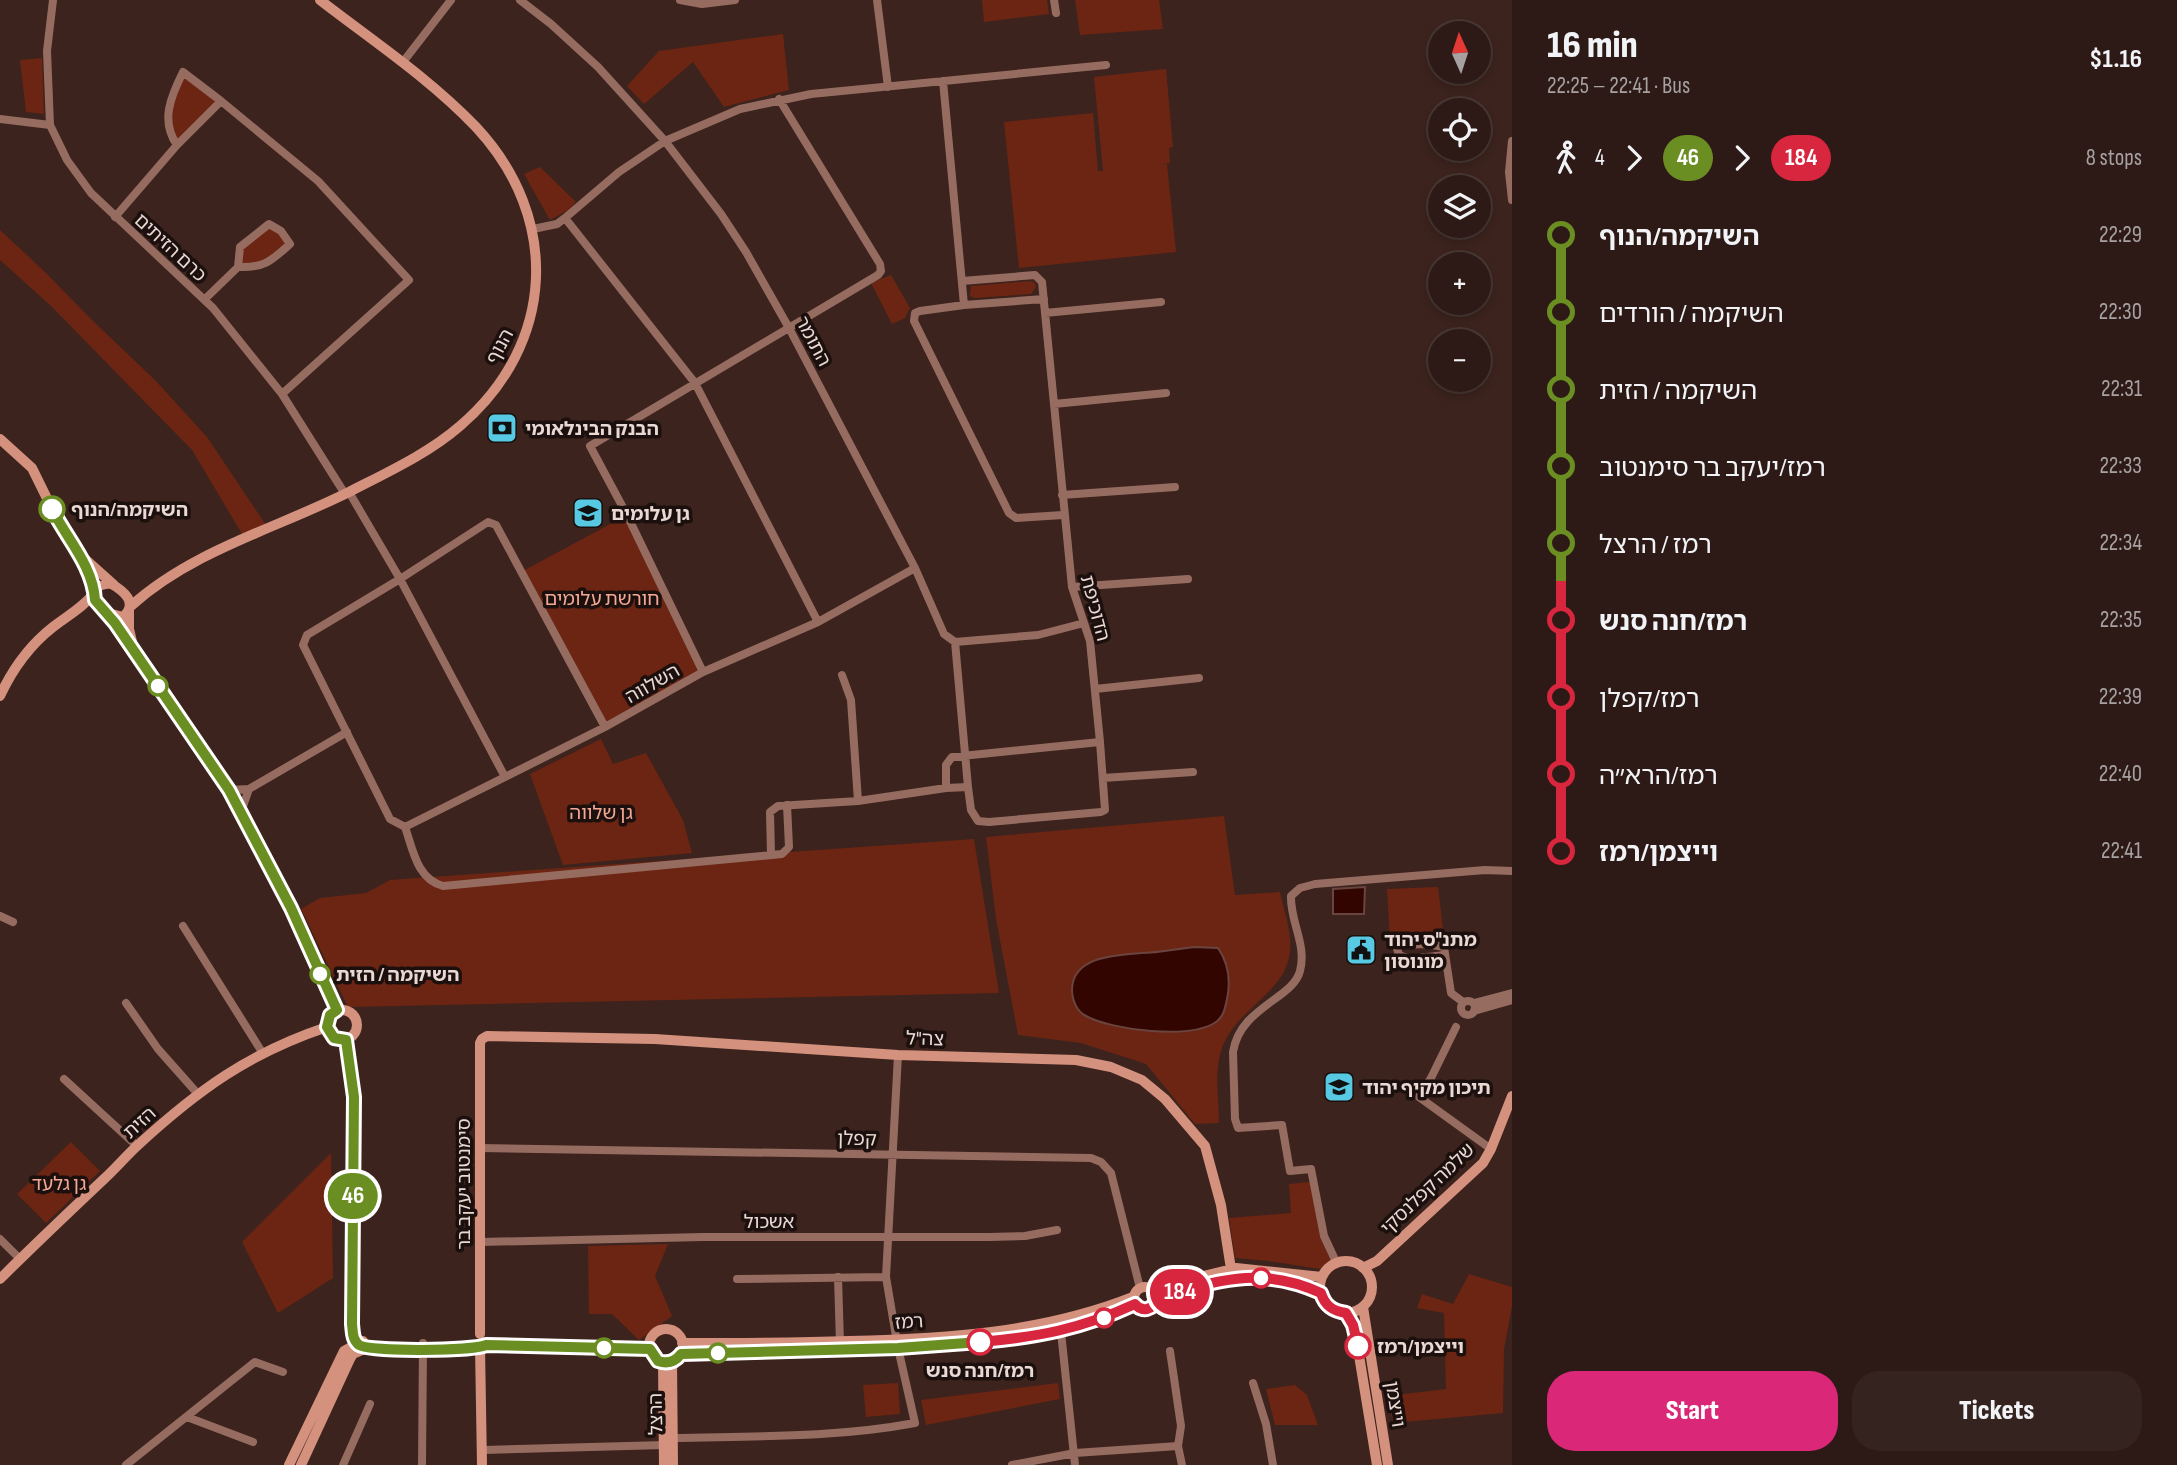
<!DOCTYPE html>
<meta charset="utf-8">
<style>
body{margin:0;font-family:"Sofia Sans Condensed","Noto Sans Hebrew",sans-serif;background:#35231f;color:#f1f3f6;height:100vh;display:flex;flex-direction:column;font-size:26px;white-space:nowrap}
*{box-sizing:border-box;margin:0}
p{font-size:23px;color:#a7a1a1}
.icon{flex:none;width:38px;height:38px;fill:none;stroke:currentColor;stroke-width:2;stroke-linecap:round;stroke-linejoin:round}
.map{position:relative;flex:1;overflow:hidden}
.drawer{display:flex;flex-direction:column;background:#2d1a16;width:665px}
.drawer>*{flex:none}
.badge{padding:0 14px;border-radius:23px;font-size:24px;line-height:46px}
.needle{width:46px;rotate:357deg}
.tools{position:absolute;left:1428px;top:21px;display:grid;gap:14px}
.tools a{display:grid;place-items:center;width:63px;height:63px;border-radius:50%;background:#2d1a16;box-shadow:0 4px 10px #0003,0 0 0 2px #483835;font-size:35px}
.map>.badge{position:absolute;translate:-50% -50%;box-shadow:0 0 0 4px #fff}
.legs{display:flex;align-items:center;gap:10px;height:77px;padding:0 35px;font-size:23px}
.legs p{margin-inline-start:auto}
.overview{display:flex;align-items:center;justify-content:space-between;height:119px;padding:0 35px}
h1{font-size:38px;font-weight:800;line-height:52px}
.primary-button{display:flex;gap:14px;margin-top:auto;padding:14px 35px}
.primary-button a{flex:1;height:80px;border-radius:28px;background:#db2777;color:#fff;font-size:28px;font-weight:800;line-height:80px;text-align:center}
.primary-button a+a{background:#35231f;color:#f1f3f6}
ul{padding:0 35px;list-style:none}
li{display:flex;align-items:center;gap:24px;height:77px;font-size:26px}
li i{display:grid;place-items:center;width:10px;height:100%;margin:0 9px;background:currentColor}
li i::after{content:'';width:18px;height:18px;margin:-9px;border:5px solid;border-radius:50%;background:#2d1a16}
li p{margin-inline-start:auto}
li:first-child i{background:linear-gradient(#0000 50%,currentColor 0)}
li:last-child i{background:linear-gradient(currentColor 50%,#0000 0)}
main{display:flex;flex:1;min-height:0}
.map>svg:first-child{display:block}
</style>
<main>
<div class="map">
<svg width="1512" height="1465" viewBox="0 0 1512 1465">
<rect width="100%" height="100%" fill="#3c231d"/>
<path fill="#6c2512" d="M982 0H1047L1049 14 984 22Z
M1075 0H1159L1163 29 1080 35Z
M783 34 789 90 724 107 693 62 644 104 627 86 659 51Z
M42 58 44 114 26 112 20 60Z
M1166 69 1173 147 1169 148 1170 163 1158 165 1167 164 1176 252 1019 268 1004 122 1093 113 1098 171H1103L1094 77Z
M183 72 221 101 177 145 169 133 173 91Z
M540 167 576 202 568 210 550 220 524 174Z
M269 224 290 244 272 260 238 267 240 247Z
M0 230 45 272 92 320 156 381 207 437 268 528 245 539 192 450 51 306 0 260Z
M891 275 910 308 905 318 892 324 871 283Z
M1030 281 1035 283 1036 287 1031 294 975 298 970 296 971 286Z
M627 515 703 672 605 727 521 572Z
M601 739 613 764 646 753 683 820 692 853 563 865 530 774Z
M1224 816 1235 895 1280 892C1283 907 1289 923 1290 939 1295 989 1243 1002 1224 1043 1213 1067 1219 1098 1219 1123L1195 1124 1146 1064 1081 1043 1018 1035 996 919 986 837Z
M974 839 999 993 348 1007 301 909 320 898 366 893 390 880Z
M1438 887 1444 937 1390 940 1387 889Z
M71 1142 100 1171 46 1223 17 1194Z
M331 1153 333 1278 278 1313 242 1242Z
M1310 1182 1320 1236 1331 1261 1320 1269 1269 1261 1235 1258 1229 1218 1291 1213 1289 1184Z
M668 1244 655 1276 672 1316 639 1340 612 1314H589L588 1246Z
M1469 1274 1512 1287V1306L1504 1349 1503 1413 1393 1423 1387 1396 1446 1389 1444 1313 1417 1308 1422 1294 1453 1304Z
M898 1383 900 1414 866 1417 863 1385Z
M1058 1383 1060 1399 926 1425 921 1400Z
M1295 1385 1307 1395 1318 1425H1275L1266 1389Z"/>
<path fill="#330500" stroke="#6a443f" stroke-width="2" d="M1365 887 1364 914H1333V889Z
M1194 947 1218 948C1229 964 1231 980 1227 999 1225 1008 1224 1016 1216 1022 1190 1040 1112 1030 1086 1016 1076 1011 1072 999 1072 989 1073 956 1117 955 1141 953 1158 953 1176 949 1194 947Z"/>
<g fill="none" stroke-linecap="round" stroke-linejoin="round">
<path stroke="#966c61" stroke-width="8" d="M53 0 47 51 50 125 67 160 91 193 213 308 282 394 345 494
M520 0 551 24 598 67 665 141 721 214 746 252 789 328 915 568 944 634 955 642 968 787 971 810 978 821 989 822 1101 812 1105 810 1100 742
M680 0 702 4 735 0
M877 0 888 87
M1054 0 1056 13
M403 62 451 0
M943 81 964 305
M0 119 50 125
M1512 141 1509 172 1512 200
M177 145C160 121 171 96 183 72L221 101
M115 217 177 145 221 101 318 181 409 280 282 394
M565 218 695 383 818 622
M533 229 557 224 565 218 619 172 665 141 740 109 811 94 1106 65
M205 299 238 267C265 268 271 261 290 244L281 231 269 224 240 247 238 267
M1044 299 964 305 920 311 915 313 914 321 1009 513 1016 518 1063 515
M1045 313 1161 302
M1054 404 1166 393
M349 492 400 579 505 777
M1062 495 1175 487
M1072 587 1188 579
M955 642 1038 635 1084 623
M703 672 627 515 590 446 878 275 881 271 880 264 779 99
M842 675 851 700 858 801
M1095 689 1199 678
M1103 778 1193 772
M946 788V765L952 757 1100 742 1090 641 1072 587 1042 282 1035 275 962 281
M229 790 249 789 347 732
M241 812 249 789
M405 827 390 819 303 645 307 635 400 579 488 522 496 525 605 727
M405 827 605 727 703 672 818 622 915 568
M405 827C413 850 417 879 443 886L782 854 789 847 787 805
M771 855 770 812 778 806 858 801 946 788 968 787
M0 916 13 922
M183 926 262 1052
M1445 955 1410 959 1399 955 1396 945 1427 944 1444 947 1451 993 1463 1002
M1461 1008a7 7 0 1 1 14 0a7 7 0 1 1-14 0Z
M126 1003 158 1049 197 1093
M1474 1003 1512 993
M1474 1011 1512 1000
M1456 1027 1431 1078 1419 1097 1491 1149
M64 1079 137 1146
M479 1148 1091 1158 1101 1162 1111 1173 1140 1288
M0 1239 20 1259
M481 1242 703 1237H989L1025 1236 1057 1230
M1337 1264 1324 1236 1311 1169 1290 1171 1282 1125 1238 1128 1235 1119 1233 1052C1240 1007 1293 999 1300 971 1307 944 1290 922 1291 896L1300 888 1315 884 1485 870 1512 871
M838 1277 840 1344
M737 1279 886 1277
M1061 1332 1075 1465
M1170 1351 1181 1426 1178 1446 1182 1465
M1253 1383 1266 1424 1273 1465
M187 1417 253 1442
M673 1438C753 1436 835 1438 915 1423L898 1348 886 1277 898 1055
M483 1450 664 1445
M126 1465 255 1362 283 1372
M343 1465 370 1404
M422 1465 423 1343
M1012 1465 1075 1453 1178 1446"/>
<path stroke="#d4917e" stroke-width="10" d="M0 439 32 468 62 529 86 565 95 591
M85 559 114 585
M110 583C124 591 139 603 123 617L108 613 95 600 98 586Z
M131 606C193 550 278 528 351 491 388 472 429 453 460 426 556 344 561 218 476 127 429 78 373 41 320 0
M129 611V629L133 646
M106 612 229 790 291 908 337 1010
M0 696C12 670 30 645 53 627 67 616 84 607 95 592
M327 1025a15 15 0 1 1 30 0a15 15 0 1 1-30 0Z
M346 1040 354 1097 353 1336 357 1344 367 1348 446 1350 477 1347
M1320 1287a26 26 0 1 1 52 0a26 26 0 1 1-52 0Z
M1363 1268 1377 1261 1483 1163 1491 1149 1512 1096
M0 1279C34 1245 69 1212 104 1179 116 1168 126 1156 138 1145 198 1090 249 1053 327 1027
M1134 1298a11 11 0 1 1 22 0a11 11 0 1 1-22 0Z
M1151 1289 1236 1268 1322 1277
M1156 1298C1218 1280 1259 1265 1321 1293
M1363 1307 1388 1465
M1346 1313 1354 1325 1377 1465
M649 1346a17 17 0 1 1 34 0a17 17 0 1 1-34 0Z
M480 1334V1043L482 1039 487 1036 655 1039 898 1055 1076 1060 1111 1067 1142 1080 1165 1099 1205 1146 1221 1205 1231 1269
M682 1343C738 1343 793 1343 849 1341 946 1339 1042 1333 1133 1297
M486 1345 650 1349
M480 1347 482 1465
M681 1354 898 1348 996 1341 1061 1332 1097 1321 1135 1304
M672 1362 673 1465
M663 1363 664 1465
M289 1465 344 1351 363 1341
M301 1465 350 1359 353 1354 367 1348"/>
</g>
<g fill="none" stroke-linecap="round" stroke-linejoin="round">
<g stroke="#fff" stroke-width="16">
<path id="line-1" d="M52 509C67 539 93 566 95 600L115 623 229 790 291 908 337 1010 330 1015 327 1027 334 1038 346 1040 354 1097 352 1324C353 1332 352 1339 359 1345 369 1352 474 1351 486 1345L650 1349 658 1361C667 1364 675 1362 681 1354L898 1348 980 1342"/>
</g>
<g stroke="#fff" stroke-width="16">
<path id="line-2" d="M980 1342C1038 1337 1081 1329 1135 1304 1142 1313 1154 1310 1156 1298 1218 1281 1259 1265 1321 1293 1325 1306 1333 1311 1346 1313L1353 1325 1358 1346"/>
</g>
<use href="#line-1" stroke="#6b8e23" stroke-width="10"/>
<use href="#line-2" stroke="#d7263d" stroke-width="10"/>
</g>
<defs>
<g id="bank-square" transform="scale(1.575)"><rect x="-9" y="-9" width="18" height="18" rx="4" fill="#58c9e3" stroke="#1b100d"/><path d="M-6-4H6V4H-6ZM0-2.3a2.3 2.3 0 1 0 0 4.6a2.3 2.3 0 1 0 0-4.6Z" fill="#111"/></g>
<g id="school-square" transform="scale(1.575)"><rect x="-9" y="-9" width="18" height="18" rx="4" fill="#58c9e3" stroke="#1b100d"/><path d="M0-5L7-2L0 1L-7-2ZM-4 1L0 2.5L4 1V4Q0 6-4 4Z" fill="#111"/></g>
<g id="civic-square" transform="scale(1.575)"><rect x="-9" y="-9" width="18" height="18" rx="4" fill="#58c9e3" stroke="#1b100d"/><path d="M-.6-6.5H3V-4.5H.6V-3L4-1V1h2V6H-6V1h2V-1L-.6-3ZM-1.2 2.5V6h2.4V2.5Z" fill="#111"/></g>
</defs>
<g fill-rule="evenodd">
<use href="#bank-square" x="502" y="428"/>
<use href="#school-square" x="588" y="513"/>
<use href="#civic-square" x="1361" y="950"/>
<use href="#school-square" x="1339" y="1087"/>
</g>
<g fill="#fff" stroke="#6b8e23" stroke-width="3.5">
<circle cx="52" cy="509" r="12"/>
<circle cx="158" cy="686" r="9"/>
<circle cx="320" cy="974" r="9"/>
<circle cx="604" cy="1348" r="9"/>
<circle cx="718" cy="1353" r="9"/>
</g>
<g fill="#fff" stroke="#d7263d" stroke-width="3.5">
<circle cx="1261" cy="1278" r="9"/>
<circle cx="1104" cy="1318" r="9"/>
<circle cx="980" cy="1342" r="12"/>
<circle cx="1358" cy="1346" r="12"/>
</g>
<g text-anchor="middle" stroke-width="7" stroke-linejoin="round" paint-order="stroke">
<g font-size="19" fill="#e9d8d3" stroke="#1b100d">
<text transform="translate(171 247) rotate(43)" y="7">כרם הזיתים</text>
<text transform="translate(814 341) rotate(62)" y="7">התומר</text>
<text transform="translate(499 346) rotate(-62)" y="7">הנוף</text>
<text transform="translate(1096 608) rotate(75)" y="7">הדוכיפת</text>
<text transform="translate(652 683) rotate(-30)" y="7">השלווה</text>
<text transform="translate(925 1038) rotate(2)" y="7">צה"ל</text>
<text transform="translate(139 1122) rotate(-42)" y="7">הזית</text>
<text transform="translate(857 1138) rotate(1)" y="7">קפלן</text>
<text transform="translate(463 1184) rotate(-90)" y="7">סימנטוב יעקב בר</text>
<text transform="translate(1427 1188) rotate(-44)" y="7">שלמה קפלנסקי</text>
<text x="769" y="1228">אשכול</text>
<text transform="translate(909 1321) rotate(-4)" y="7">רמז</text>
<text transform="translate(1396 1404) rotate(81)" y="7">וייצמן</text>
<text transform="translate(655 1414) rotate(-91)" y="7">הרצל</text>
</g>
<g font-size="19" font-weight="bold" fill="#e9d8d3" stroke="#1b100d" text-anchor="start">
<text x="525" y="435">הבנק הבינלאומי</text>
<text x="611" y="520">גן עלומים</text>
<text x="1384" y="946">מתנ"ס יהוד<tspan x="1384" dy="22">מונוסון</tspan></text>
<text x="1362" y="1094">תיכון מקיף יהוד</text>
</g>
<g font-size="19" font-weight="bold" fill="#e9d8d3" stroke="#1b100d" text-anchor="start">
<text x="71" y="516">השיקמה/הנוף</text>
<text x="336" y="981">השיקמה / הזית</text>
<text x="1377" y="1353">וייצמן/רמז</text>
<text x="980" y="1377" text-anchor="middle">רמז/חנה סנש</text>
</g>
<g font-size="19" fill="#f4a894" stroke="#1b100d">
<text x="602" y="605">חורשת עלומים</text>
<text x="601" y="819">גן שלווה</text>
<text x="59" y="1190">גן גלעד</text>
</g>
</g>
</svg>
<div class="tools">
<a><svg class="needle" viewBox="-14 -14 28 28"><path d="M0-13l5 13h-10z" fill="#e53935"/><path d="M0 13l5-13h-10z" fill="#a7a1a1"/></svg></a>
<a><svg class="icon" aria-label="locate" viewBox="0 0 24 24"><circle cx="12" cy="12" r="6"/><path d="M12 2v4M12 18v4M2 12h4M18 12h4"/></svg></a>
<a><svg class="icon" aria-label="layers" viewBox="0 0 24 24"><path d="M12 4l9 5-9 5-9-5zM3 14l9 5 9-5"/></svg></a>
<a>+</a>
<a>−</a>
</div>
<b class="badge" style="left:353px;top:1196px;background:#6b8e23;color:#fff">46</b>
<b class="badge" style="left:1180px;top:1292px;background:#d7263d;color:#fff">184</b>
</div>
<section class="drawer">
<div class="overview"><div><h1>16 min</h1><p>22:25 – 22:41 · Bus</p></div><b>$1.16</b></div>
<div class="legs"><svg class="icon" aria-label="walk" viewBox="0 0 24 24"><circle cx="13" cy="4" r="2"/><path d="M13 8l-2 6 4 7M11 14l-3 7M7 12l3-4h3l4 4"/></svg>4<svg class="icon" aria-label="forward" viewBox="0 0 24 24"><path d="M9 5l7 7-7 7"/></svg><b class="badge" style="background:#6b8e23;color:#fff">46</b><svg class="icon" aria-label="forward" viewBox="0 0 24 24"><path d="M9 5l7 7-7 7"/></svg><b class="badge" style="background:#d7263d;color:#fff">184</b><p>8 stops</p></div>
<ul>
<li><i style="color:#6b8e23"></i><b>השיקמה/הנוף</b><p>22:29</p></li>
<li><i style="color:#6b8e23"></i><span>השיקמה / הורדים</span><p>22:30</p></li>
<li><i style="color:#6b8e23"></i><span>השיקמה / הזית</span><p>22:31</p></li>
<li><i style="color:#6b8e23"></i><span>רמז/יעקב בר סימנטוב</span><p>22:33</p></li>
<li><i style="color:#6b8e23"></i><span>רמז / הרצל</span><p>22:34</p></li>
<li><i style="color:#d7263d"></i><b>רמז/חנה סנש</b><p>22:35</p></li>
<li><i style="color:#d7263d"></i><span>רמז/קפלן</span><p>22:39</p></li>
<li><i style="color:#d7263d"></i><span>רמז/הרא״ה</span><p>22:40</p></li>
<li><i style="color:#d7263d"></i><b>וייצמן/רמז</b><p>22:41</p></li>
</ul>
<div class="primary-button"><a>Start</a><a>Tickets</a></div>
</section>
</main>
